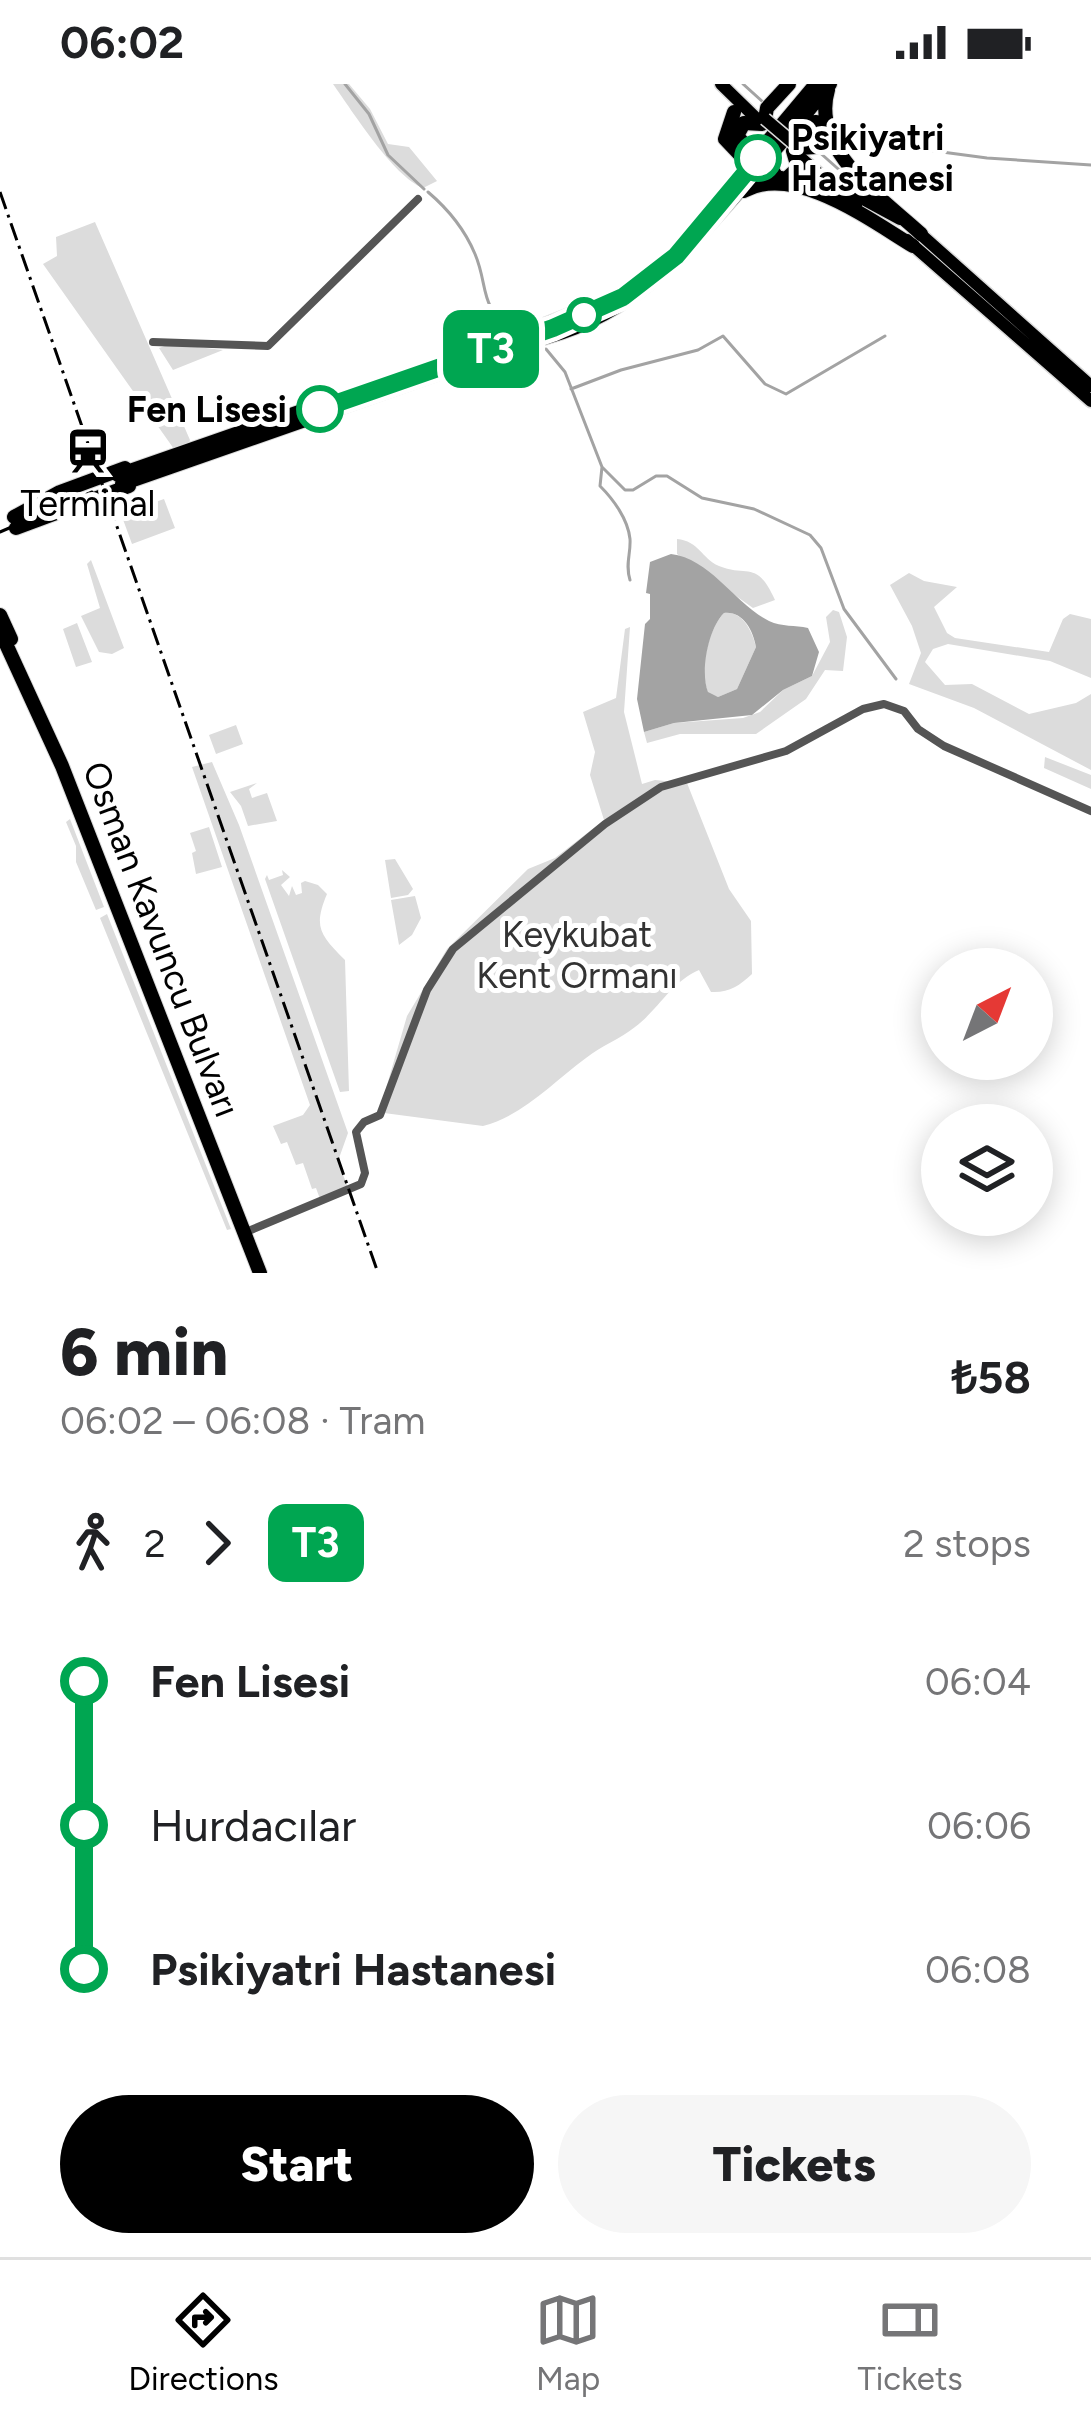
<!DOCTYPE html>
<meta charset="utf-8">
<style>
body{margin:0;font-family:Figtree,sans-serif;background:#f6f6f6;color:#202124;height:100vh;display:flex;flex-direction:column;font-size:45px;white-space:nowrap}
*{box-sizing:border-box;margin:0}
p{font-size:39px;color:#757577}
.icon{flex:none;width:66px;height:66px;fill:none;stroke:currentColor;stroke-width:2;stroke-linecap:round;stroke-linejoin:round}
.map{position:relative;height:1189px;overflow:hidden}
.drawer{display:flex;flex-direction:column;background:#fff;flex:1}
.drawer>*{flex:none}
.badge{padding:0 24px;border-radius:18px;font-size:42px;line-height:78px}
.needle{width:78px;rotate:42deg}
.tools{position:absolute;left:921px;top:864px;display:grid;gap:24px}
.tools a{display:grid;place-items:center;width:132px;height:132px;border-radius:50%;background:#fff;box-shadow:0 6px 30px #0003;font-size:60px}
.map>.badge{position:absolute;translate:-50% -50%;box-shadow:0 0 0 6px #fff}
.legs{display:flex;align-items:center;gap:18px;height:132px;padding:0 60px;font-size:39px}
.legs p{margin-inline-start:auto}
.head{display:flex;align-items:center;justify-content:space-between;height:204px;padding:0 60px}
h1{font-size:66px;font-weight:800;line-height:90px}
.primary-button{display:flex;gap:24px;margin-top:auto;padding:24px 60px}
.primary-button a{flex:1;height:138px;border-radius:72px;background:#000;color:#fff;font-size:48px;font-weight:800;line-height:138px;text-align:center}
.primary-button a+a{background:#f6f6f6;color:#202124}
ul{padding:0 60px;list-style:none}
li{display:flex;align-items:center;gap:42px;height:144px;font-size:45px}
li i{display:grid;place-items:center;width:18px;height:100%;margin:0 15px;background:currentColor}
li i::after{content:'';width:30px;height:30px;margin:-15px;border:9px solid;border-radius:50%;background:#fff}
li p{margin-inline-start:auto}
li:first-child i{background:linear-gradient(#0000 50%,currentColor 0)}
li:last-child i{background:linear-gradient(currentColor 50%,#0000 0)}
.status{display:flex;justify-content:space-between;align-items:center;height:84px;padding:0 60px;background:#fff;direction:ltr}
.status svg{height:33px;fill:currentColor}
.dock{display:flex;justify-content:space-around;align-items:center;height:168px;border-top:3px solid #e0e0e0;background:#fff;font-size:33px;color:#757577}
.dock a{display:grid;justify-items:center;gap:6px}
.dock .selected{color:#000}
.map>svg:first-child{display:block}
</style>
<div class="status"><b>06:02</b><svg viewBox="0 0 49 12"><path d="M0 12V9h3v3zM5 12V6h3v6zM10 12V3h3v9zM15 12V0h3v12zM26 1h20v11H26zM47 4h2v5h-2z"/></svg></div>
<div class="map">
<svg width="1091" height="1189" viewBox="0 0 1091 1189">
<rect width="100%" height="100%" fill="#fff"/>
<path fill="#dcdcdc" d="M333 0H349L370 25 388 60 409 63 437 97 423 104C393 92 353 28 333 0Z
M95 138 190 356 188 361 174 365 43 180 57 172 56 153Z
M171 260 223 266 173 286 159 264Z
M164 415 175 444 132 460 121 430Z
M677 455C699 457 701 474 719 482 749 494 756 475 775 516L753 524 677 470Z
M91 476 124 564 112 570 99 568 81 532 100 524 87 480Z
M909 489 924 497 957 503 934 523 947 549 955 554 1049 568 1063 535 1070 530 1091 535V594L1050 577 948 560 933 565 925 578 945 601 972 600 1029 630 1076 619 1091 610V686L974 624 909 600 921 569 912 542 890 501Z
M833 526 839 528 847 553 843 587 825 586 806 615 756 650H680L647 659 644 648 674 639 743 634 760 628 783 606 812 592 830 558 826 533Z
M724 529C743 527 752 547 756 563L737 605 718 613 709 610C698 590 708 545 724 529Z
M77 539 92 578 76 583 63 545Z
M630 543 624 628 642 700 655 696 687 699 729 805 751 837 752 890C739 902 729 909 711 908L699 886C671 898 658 926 635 943 620 955 601 962 586 974 553 998 523 1032 483 1042L384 1029 380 1025 407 932 447 865 528 785 555 774 604 736 590 691 595 668 583 628 616 614 625 545Z
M236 641 243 660 216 670 209 651Z
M1045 673 1091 691V705L1044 684Z
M212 678 239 741 348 1049 338 1077 348 1104 320 1115 316 1104 312 1105 303 1079 296 1081 287 1058 281 1060 273 1042 303 1031 310 1021 192 683Z
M257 699 249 705 252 714 267 709 277 737 248 742 241 722 230 708Z
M70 735 104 823 96 826 76 778V762L66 738Z
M209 743 222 783 196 790 192 769 196 767 190 749Z
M395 775 413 805 408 811 391 814 385 776Z
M282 786 290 793 281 801 289 812 292 802 296 811 302 809 301 799 305 797 318 801 327 810C313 843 320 851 345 876L349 1007 340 1008 265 795 267 791 269 796 283 791Z
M415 812 421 834 412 851 399 861 391 816Z
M107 830 231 1145 227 1146 100 834Z"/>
<path fill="#a3a3a3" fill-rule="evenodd" d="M671 470C711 475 735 520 769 537 782 543 795 541 808 544L819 568 812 592 783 606 752 631 674 639 644 648 637 615 645 540 650 535V510L646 509 650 478ZM724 529C743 527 753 546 756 563L737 605 718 613 708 608C700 588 708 545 724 529Z"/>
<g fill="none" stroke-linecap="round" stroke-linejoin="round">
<path stroke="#a3a3a3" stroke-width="3" d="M345 0 369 30 388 71 424 105
M743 0 764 19
M846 63 867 58 987 74 1091 81
M818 67 863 107
M428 108C448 125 465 146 475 170 489 203 478 223 513 245
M546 265 565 288 602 383 600 402C613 415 628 435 630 455 631 470 625 480 630 496
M571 305 621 286 698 266 723 252 765 300 786 310 885 252
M602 383 625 406H633L656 392H667L702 414 754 425 810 451 821 464 844 525 896 595"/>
<g stroke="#dbdbdb" stroke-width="15">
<path id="primary" d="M721 0 762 40
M794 68 856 122
M850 108 900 135
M917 147 1091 302
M907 156 1091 317"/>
</g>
<g stroke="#dbdbdb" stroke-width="16">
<path id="trunk" d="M828 6C810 66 883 115 921 150
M734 28 725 55 744 75 746 84
M765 35 767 24 789 0
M762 40 744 39 737 52 747 63 766 60
M798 40 816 38 824 51 816 63 799 64
M774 68 772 86 777 93 786 95 798 84 793 67
M744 107C794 79 870 136 913 162
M723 111 816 0
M504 257 622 210
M118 391 460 272
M122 400 531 257C623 237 673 182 733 114 766 76 799 39 830 0
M14 433 60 408 125 384
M16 444 129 402
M0 531 11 555
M0 547 62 682 260 1189"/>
</g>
<path stroke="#555" stroke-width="8" d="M153 258 268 262 418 115
M246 1148 361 1100 365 1089 356 1048 364 1038 380 1031 427 906 453 865 605 740 661 703 786 667 863 625 884 620 904 627 918 645 944 662 1091 727"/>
<use href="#primary" stroke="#000" stroke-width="12"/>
<use href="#trunk" stroke="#000" stroke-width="14"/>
<path stroke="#000" stroke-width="3" d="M121 397 552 246 624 214 671 178 826 0
M0 448 92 408"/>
<path stroke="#000" stroke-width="3" stroke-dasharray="18 6 3 6" stroke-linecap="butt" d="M0 108 378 1189"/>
<g stroke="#dbdbdb" stroke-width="15" stroke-linecap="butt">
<path id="primary-bridge" d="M765 35 799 64"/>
</g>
<use href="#primary-bridge" stroke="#000" stroke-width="12"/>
</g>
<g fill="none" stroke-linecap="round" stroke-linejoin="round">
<g stroke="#fff" stroke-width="27">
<path id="line-1" d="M320 325 553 244 623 213 676 172 758 74"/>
</g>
<use href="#line-1" stroke="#00a651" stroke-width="18"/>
</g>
<defs>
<g id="station-bare" transform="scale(3.6)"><path d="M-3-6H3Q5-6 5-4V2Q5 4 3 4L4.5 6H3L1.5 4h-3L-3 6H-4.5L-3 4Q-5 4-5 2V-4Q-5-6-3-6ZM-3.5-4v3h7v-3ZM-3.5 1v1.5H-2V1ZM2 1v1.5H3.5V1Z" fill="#000" stroke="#fff" stroke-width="2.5" paint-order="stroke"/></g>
</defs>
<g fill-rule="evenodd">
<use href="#station-bare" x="88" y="367"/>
</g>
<g fill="#fff" stroke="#00a651" stroke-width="6">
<circle cx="758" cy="74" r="21"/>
<circle cx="584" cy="231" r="15"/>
<circle cx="320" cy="325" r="21"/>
</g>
<g text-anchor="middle" stroke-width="10" stroke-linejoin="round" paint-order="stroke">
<g font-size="36" font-weight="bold" fill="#000" stroke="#fff" text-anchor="start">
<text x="791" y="66">Psikiyatri<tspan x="791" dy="41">Hastanesi</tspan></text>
<text x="287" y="338" text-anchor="end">Fen Lisesi</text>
</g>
<g font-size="36" fill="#000" stroke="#fff">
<text x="88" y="432">Terminal</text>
</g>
<g font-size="36" fill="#333" stroke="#fff">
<text x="577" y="863">Keykubat<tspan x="577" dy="41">Kent Ormanı</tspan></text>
</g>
<g font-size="36" fill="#000" stroke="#fff">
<text transform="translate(162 855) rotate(69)" y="13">Osman Kavuncu Bulvarı</text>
</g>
</g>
</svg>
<div class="tools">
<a><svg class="needle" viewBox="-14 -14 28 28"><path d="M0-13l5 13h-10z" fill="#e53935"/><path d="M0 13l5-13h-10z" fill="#757577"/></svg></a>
<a><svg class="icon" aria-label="layers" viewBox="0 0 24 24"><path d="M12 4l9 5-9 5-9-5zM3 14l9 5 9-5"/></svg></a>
</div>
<b class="badge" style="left:491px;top:265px;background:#00a651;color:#fff">T3</b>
</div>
<section class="drawer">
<div class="head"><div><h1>6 min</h1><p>06:02 – 06:08 · Tram</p></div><b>₺58</b></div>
<div class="legs"><svg class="icon" aria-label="walk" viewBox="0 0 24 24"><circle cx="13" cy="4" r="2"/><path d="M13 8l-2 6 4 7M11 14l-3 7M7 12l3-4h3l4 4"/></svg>2<svg class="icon" aria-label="forward" viewBox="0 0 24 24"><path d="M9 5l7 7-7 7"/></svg><b class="badge" style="background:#00a651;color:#fff">T3</b><p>2 stops</p></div>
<ul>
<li><i style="color:#00a651"></i><b>Fen Lisesi</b><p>06:04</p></li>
<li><i style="color:#00a651"></i><span>Hurdacılar</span><p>06:06</p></li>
<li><i style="color:#00a651"></i><b>Psikiyatri Hastanesi</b><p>06:08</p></li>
</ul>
<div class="primary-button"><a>Start</a><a>Tickets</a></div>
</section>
<nav class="dock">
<a class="selected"><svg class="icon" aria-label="directions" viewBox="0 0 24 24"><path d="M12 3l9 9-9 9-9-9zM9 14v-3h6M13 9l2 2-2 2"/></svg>Directions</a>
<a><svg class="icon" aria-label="map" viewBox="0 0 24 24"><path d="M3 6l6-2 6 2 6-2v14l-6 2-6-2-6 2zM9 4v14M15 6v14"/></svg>Map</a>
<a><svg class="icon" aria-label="tickets" viewBox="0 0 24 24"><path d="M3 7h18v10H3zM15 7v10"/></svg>Tickets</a>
</nav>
